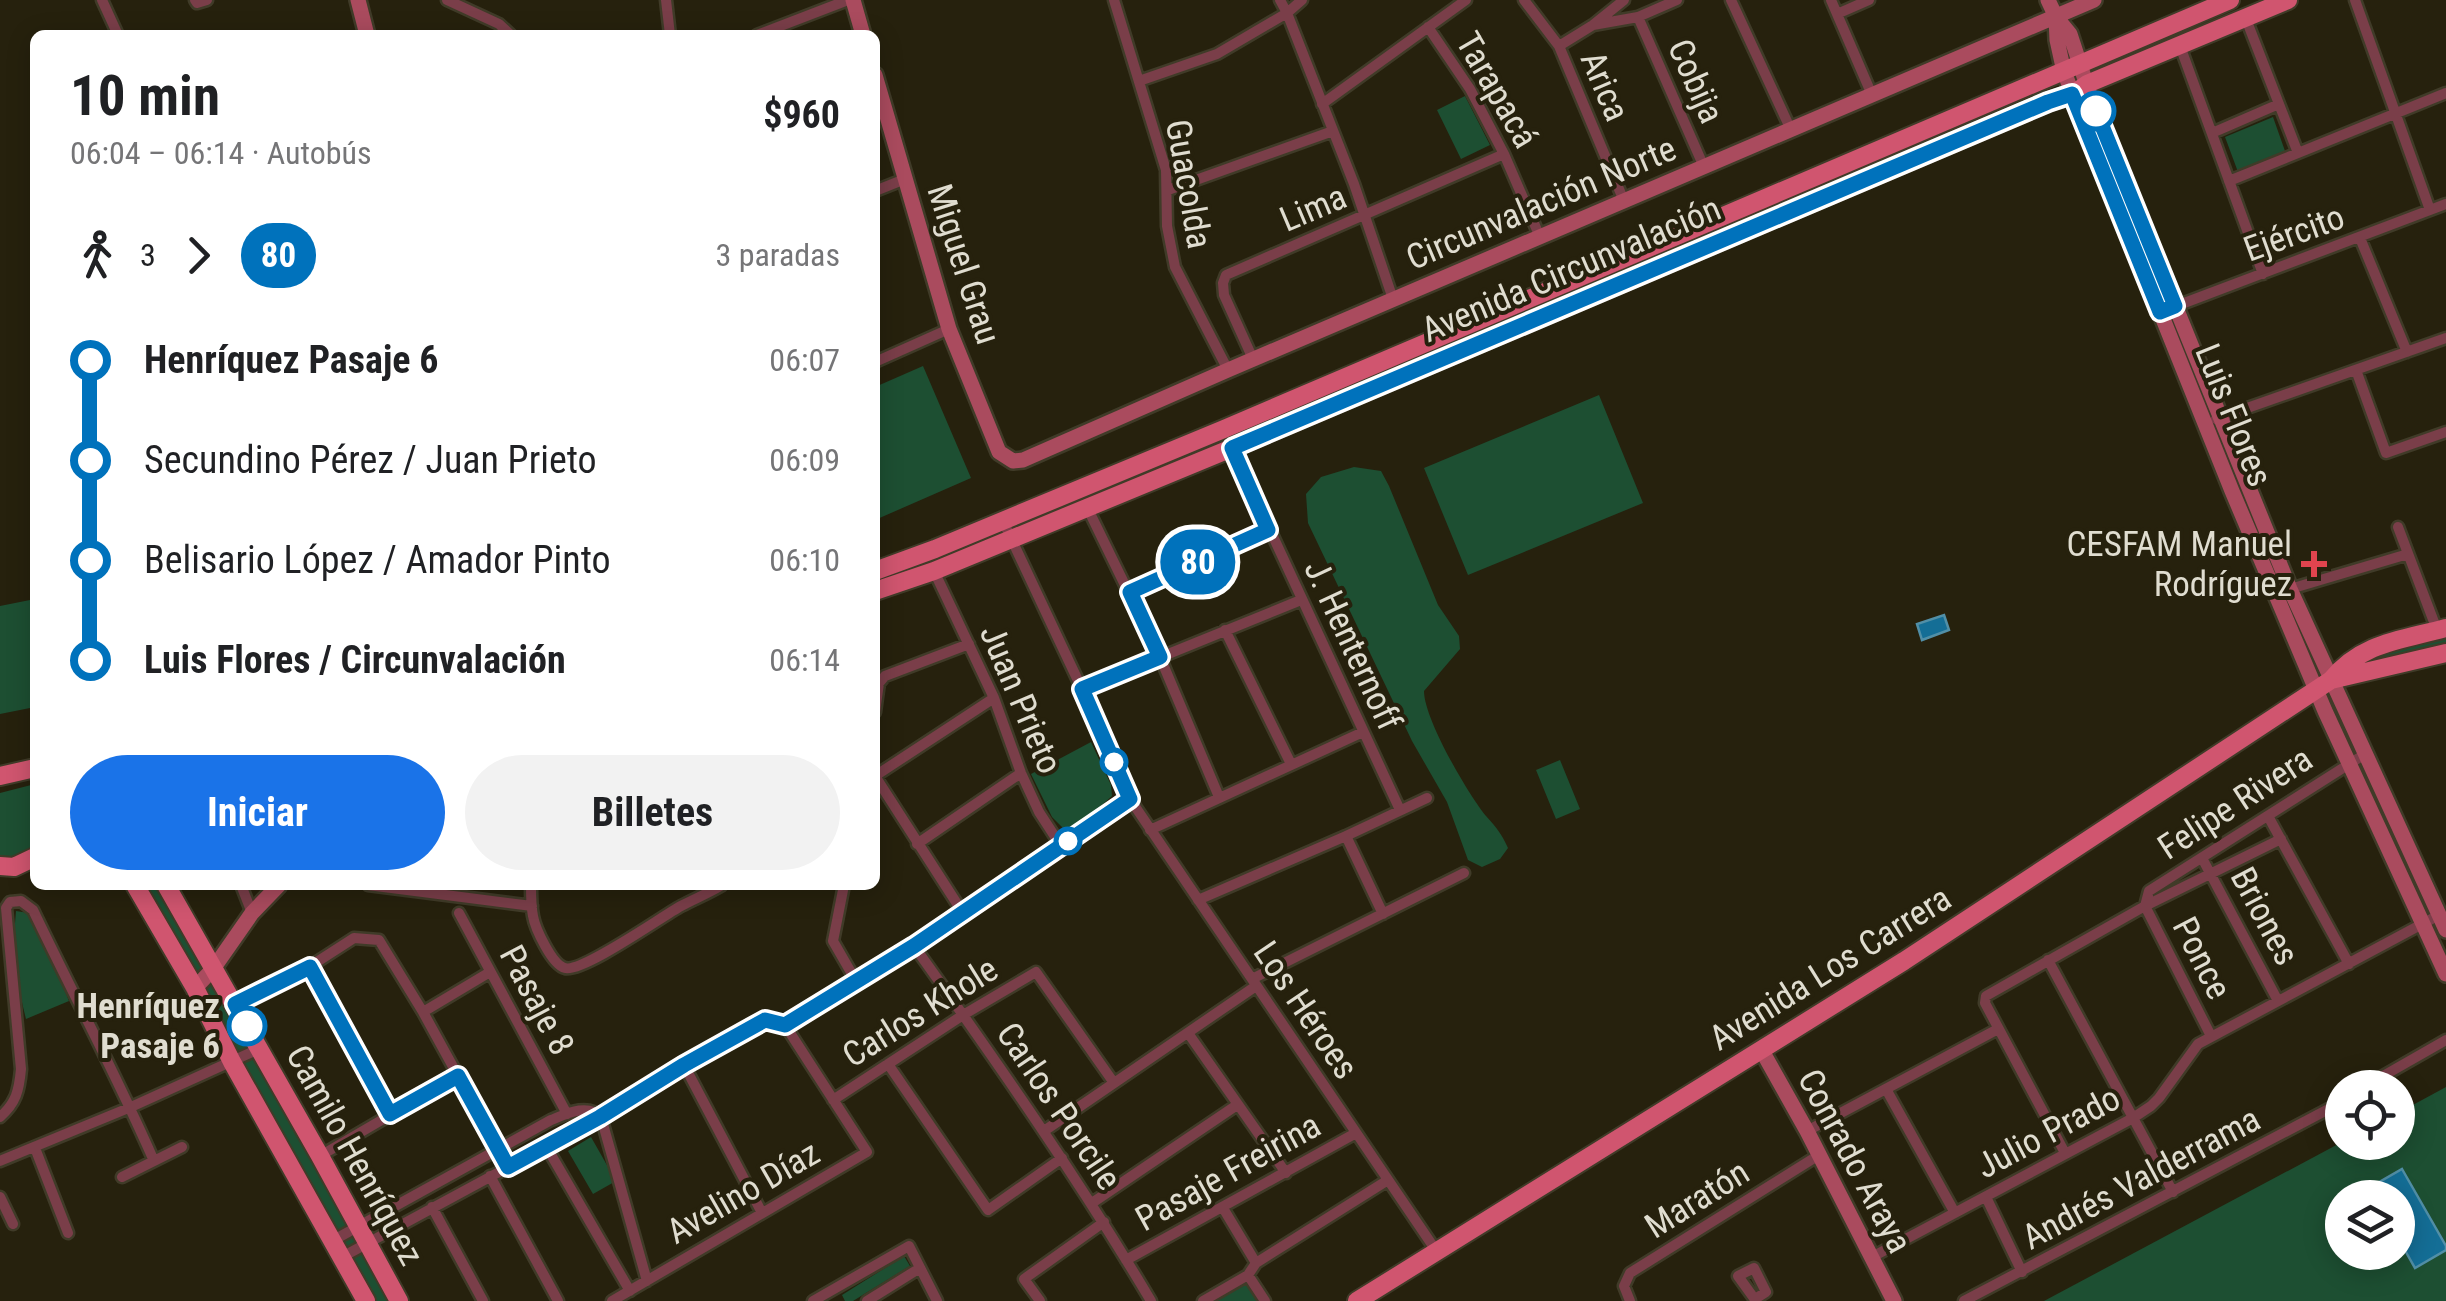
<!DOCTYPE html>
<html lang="es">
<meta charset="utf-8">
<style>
body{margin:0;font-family:"Roboto Condensed",sans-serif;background:#f2f2f2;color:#202124;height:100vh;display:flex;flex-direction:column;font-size:38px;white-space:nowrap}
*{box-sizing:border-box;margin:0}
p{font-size:32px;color:#757577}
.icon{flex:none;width:55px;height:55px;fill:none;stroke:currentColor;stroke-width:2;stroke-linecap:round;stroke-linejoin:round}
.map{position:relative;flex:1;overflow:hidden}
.panel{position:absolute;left:30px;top:30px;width:850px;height:860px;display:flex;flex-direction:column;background:#fff;border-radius:15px;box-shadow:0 5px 25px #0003}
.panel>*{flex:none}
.badge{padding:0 20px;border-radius:32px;font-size:35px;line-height:65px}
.controls{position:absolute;left:2325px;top:1070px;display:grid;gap:20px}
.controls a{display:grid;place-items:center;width:90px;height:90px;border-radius:50%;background:#fff;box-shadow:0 5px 25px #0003;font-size:50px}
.map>.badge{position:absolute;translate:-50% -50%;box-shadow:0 0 0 5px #fff}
.legs{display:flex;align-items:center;gap:15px;height:110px;padding:0 40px;font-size:32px}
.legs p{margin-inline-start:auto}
.overview{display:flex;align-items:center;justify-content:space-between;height:170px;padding:0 40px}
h1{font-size:55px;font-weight:700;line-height:75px}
.cta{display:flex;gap:20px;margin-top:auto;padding:20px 40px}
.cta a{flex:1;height:115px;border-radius:60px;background:#1a73e8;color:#fff;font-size:40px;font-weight:700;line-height:115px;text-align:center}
.cta a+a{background:#f2f2f2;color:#202124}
ul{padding:0 40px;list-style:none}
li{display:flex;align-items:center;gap:35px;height:100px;font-size:38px}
li i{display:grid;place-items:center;width:15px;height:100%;margin:0 12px;background:currentColor}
li i::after{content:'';width:25px;height:25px;margin:-12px;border:8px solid;border-radius:50%;background:#fff}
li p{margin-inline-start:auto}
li:first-child i{background:linear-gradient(#0000 50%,currentColor 0)}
li:last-child i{background:linear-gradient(currentColor 50%,#0000 0)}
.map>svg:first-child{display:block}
</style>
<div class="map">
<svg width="2446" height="1301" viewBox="0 0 2446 1301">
<rect width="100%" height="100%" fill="#26210d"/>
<path fill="#1d4f32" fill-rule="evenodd" d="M1465 96 1490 145 1461 159 1437 110Z
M2273 117 2285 151 2238 172 2225 137Z
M923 366 971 478 875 520V387Z
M1599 395 1643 503 1468 575 1424 468Z
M1354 467 1381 471 1389 486 1438 605 1459 636 1460 649 1424 691C1424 719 1468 794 1486 816 1497 828 1501 833 1508 848L1500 859 1482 867 1468 860 1447 802 1412 741 1308 523 1306 494 1321 477Z
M35 599V707L0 714V606Z
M2446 631V649L2346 666Z
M1091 742 1111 785 1112 796 1076 828 1064 829 1052 817 1031 774Z
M1560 760 1580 809 1556 819 1536 770Z
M35 784V854L0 864V793Z
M138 885H163L209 967 195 983Z
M16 911 35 914 69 1001 26 1019C17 984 12 948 16 911Z
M213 978 309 1157 391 1301H373L200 990Z
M2446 1087V1301H2044L2342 1142H2398V1113ZM2342 1198H2398V1252H2342Z
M591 1137 616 1181 593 1194 568 1151Z
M904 1256 910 1266 853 1301H845L842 1295Z
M1245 1280 1259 1301H1207Z"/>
<path fill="#146e96" stroke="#518fa7" stroke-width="2.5" d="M1944 615 1949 630 1922 640 1917 624Z
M2402 1169 2446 1246V1250L2415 1268 2398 1238V1198L2375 1197 2369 1188Z"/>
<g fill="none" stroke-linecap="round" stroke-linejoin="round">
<g stroke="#403b28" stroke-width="15">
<path id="street" d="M102 0 118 35
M195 0 197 3 207 0
M447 0 499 24 511 35
M666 0 670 35
M1114 0 1166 170 1167 226 1175 267 1228 370
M1280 0 1287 13 1354 184 1393 299
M1524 0 1559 46 1624 201
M1731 0 1791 130
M1831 0 1872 95
M2355 0 2430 210
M1837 14 1869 0
M1638 17 1704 167
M2246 19 2298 153
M1593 25 1638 17 1677 0
M1428 27 1470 89 1504 154 1540 237
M757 35 848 0
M1559 46 1593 25 1624 0
M2180 46 2263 274
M1139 81 1217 54 1287 13 1302 0
M1322 104 1466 0
M2212 133 2279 104
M2229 181 2446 93
M1168 190 1333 131
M875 191 905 179
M2360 238 2407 352
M2171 308 2446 204
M1253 359 1224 295 1223 283 1226 275 1504 154
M875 362 949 329
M2356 370 2386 453 2446 432
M2216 419 2446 338
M1232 448 1400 810
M1087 507 1160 657 1219 797
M1003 521 1082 689 1130 799 1437 1252
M2398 527 2437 630
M934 571 994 698 1021 773 1039 812 1061 846
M2290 589 2408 554
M1130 592 1269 530
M1225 630 1291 764
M1082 689 1301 600
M875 712 879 683 885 676 969 644
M875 776 963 913
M875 776 994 698
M2268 816 2349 964
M1150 830 1363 732
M1346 836 1383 914
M917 844 1021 773
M2202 858 2278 1001
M241 885 252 913
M368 885 532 906
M531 885C531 895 531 906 533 916 535 928 552 965 565 968 582 973 661 917 681 906 694 899 709 893 722 885
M844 885 833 941 856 981
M1198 900 1346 836 1427 798
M459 913 567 1114
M914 946C997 1062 1078 1178 1151 1301
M2048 960 2173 1192
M309 967 390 1115
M1252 979 1464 873
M235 1004 309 967 354 938 379 940 423 1012 508 1167
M423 1012 490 972
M1188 1033 1286 1173
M2211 1036 2145 906 2149 891 2365 754
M888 1064 988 1210 1062 1158
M684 1065 762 1213
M2362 1088 2446 1040
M1886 1089 1955 1213
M833 1100 963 1015 1036 972 1114 1083
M0 1117C16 1103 19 1091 21 1069L6 908 10 902 21 901 33 910C73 994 117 1076 154 1161
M601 1117 647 1281
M1044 1131 1256 986
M1807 1131 1998 1029
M546 1146 630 1291
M35 1148 68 1233
M2065 1153 1985 1003 1986 996 2145 906 2281 839
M320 1156 457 1076
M0 1161 131 1107 259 1049
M490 1176 558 1301
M122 1177 182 1147
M0 1197 13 1224
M1986 1197 2022 1272
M1092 1203 1237 1105
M432 1207 483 1301
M1223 1208 1256 1263
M332 1241 551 1120C566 1114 587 1103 601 1117
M342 1257 601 1117 684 1065 765 1020 785 1025 914 946 1130 799
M1872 1257 2133 1118 2151 1106 2159 1098 2198 1044 2439 915
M1126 1260 1356 1133
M1248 1275 1265 1301
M1755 1299 1766 1292 1754 1268 1738 1276 1756 1301
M612 1301 867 1152 785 1025
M813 1301 909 1246 937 1301
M867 1301 920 1268
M1040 1301 1024 1279 1104 1222
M1203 1301 1248 1275 1256 1263 1388 1180
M1630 1301 1624 1286 1630 1273 1819 1155
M1964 1301 2342 1102"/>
</g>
<g stroke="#403b28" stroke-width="20">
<path id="secondary" d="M358 0 367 35
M853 0 863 35
M2048 0 2056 17 2070 34 2091 98 2290 589 2446 930
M2056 17 2057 40 2064 72 2232 491 2325 711 2446 974
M875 75 949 329 999 452 1013 461 1023 460 1228 370 2094 0
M195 988 213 969 252 913 279 885
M1761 1049 1807 1131 1894 1301"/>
</g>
<g stroke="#403b28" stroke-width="22">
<path id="primary" d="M875 571 935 549 1224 429 2230 0
M875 591 934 571 1232 448 2048 102 2073 94 2087 84 2288 0
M2331 680 2446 653
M0 776 35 768
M0 866 14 867 35 857
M135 885 195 988 232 1062 366 1301
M166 885 320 1156 399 1301
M1357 1301 1904 961 2331 680C2362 642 2402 640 2446 628"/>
</g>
<use href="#street" stroke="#7a3e49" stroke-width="10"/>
<use href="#secondary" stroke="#aa4b5e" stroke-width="15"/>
<use href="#primary" stroke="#d0556f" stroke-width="18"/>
</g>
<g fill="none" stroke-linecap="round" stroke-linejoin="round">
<g stroke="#fff" stroke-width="22">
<path id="line-1" d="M247 1026 235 1004 310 967 390 1114 458 1076 508 1167 600 1117 684 1065 765 1020 785 1025 914 946 1130 799 1082 689 1160 657 1130 592 1268 530 1232 448 2048 102 2072 94 2160 312 2175 306 2096 111"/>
</g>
<use href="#line-1" stroke="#0072bc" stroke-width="15"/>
</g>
<g fill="#fff" stroke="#0072bc" stroke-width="5">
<circle cx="2096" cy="111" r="18"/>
<circle cx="1114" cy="762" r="12"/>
<circle cx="1068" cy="841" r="12"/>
<circle cx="247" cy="1026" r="18"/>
</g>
<path fill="#e0444e" stroke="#26210d" stroke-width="4" d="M2309 549h10v10h10v10h-10v10h-10v-10h-10v-10h10z"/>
<g text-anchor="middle" stroke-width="8" stroke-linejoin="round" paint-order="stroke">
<g font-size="35" fill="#e0ddd0" stroke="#26210d">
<text transform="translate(1696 81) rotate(66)" y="12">Cobija</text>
<text transform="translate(1605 86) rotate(67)" y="12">Arica</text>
<text transform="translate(1497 90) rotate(60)" y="12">Tarapacá</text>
<text transform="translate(1189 184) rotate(80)" y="12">Guacolda</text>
<text transform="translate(1541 203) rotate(-23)" y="12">Circunvalación Norte</text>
<text transform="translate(1313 208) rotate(-23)" y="12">Lima</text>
<text transform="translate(2294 233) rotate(-20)" y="12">Ejército</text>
<text transform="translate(964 264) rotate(72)" y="12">Miguel Grau</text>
<text transform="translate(1571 269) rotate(-23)" y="12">Avenida Circunvalación</text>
<text transform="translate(2234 415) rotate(68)" y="12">Luis Flores</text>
<text transform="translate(1353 645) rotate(65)" y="12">J. Henternoff</text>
<text transform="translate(1021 699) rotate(67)" y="12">Juan Prieto</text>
<text transform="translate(2235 803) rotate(-33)" y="12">Felipe Rivera</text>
<text transform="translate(2265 916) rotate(62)" y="12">Briones</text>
<text transform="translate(2202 958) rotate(63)" y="12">Ponce</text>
<text transform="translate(1830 968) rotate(-32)" y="12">Avenida Los Carrera</text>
<text transform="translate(537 1000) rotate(62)" y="12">Pasaje 8</text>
<text transform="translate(1306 1010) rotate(56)" y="12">Los Héroes</text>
<text transform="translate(920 1012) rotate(-32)" y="12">Carlos Khole</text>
<text transform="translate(1059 1106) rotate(56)" y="12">Carlos Porcile</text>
<text transform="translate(2048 1132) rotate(-28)" y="12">Julio Prado</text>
<text transform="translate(355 1155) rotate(61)" y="12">Camilo Henríquez</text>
<text transform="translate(1855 1161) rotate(62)" y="12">Conrado Araya</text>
<text transform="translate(1228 1172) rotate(-29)" y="12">Pasaje Freirina</text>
<text transform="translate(2141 1178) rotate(-28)" y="12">Andrés Valderrama</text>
<text transform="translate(743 1192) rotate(-30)" y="12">Avelino Díaz</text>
<text transform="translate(1697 1199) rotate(-32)" y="12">Maratón</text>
</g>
<g font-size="35" fill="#e0ddd0" stroke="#26210d" text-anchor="end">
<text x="2292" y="556">CESFAM Manuel<tspan x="2292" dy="40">Rodríguez</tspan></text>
</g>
<g font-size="35" font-weight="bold" fill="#e0ddd0" stroke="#26210d" text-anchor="end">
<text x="220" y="1018">Henríquez<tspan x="220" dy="40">Pasaje 6</tspan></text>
</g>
</g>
</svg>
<div class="controls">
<a><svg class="icon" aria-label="locate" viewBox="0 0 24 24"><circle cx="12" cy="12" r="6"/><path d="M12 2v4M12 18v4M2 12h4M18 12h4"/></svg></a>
<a><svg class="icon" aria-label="layers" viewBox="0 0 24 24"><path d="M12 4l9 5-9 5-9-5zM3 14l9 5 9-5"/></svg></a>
</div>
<b class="badge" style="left:1198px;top:562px;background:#0072bc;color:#fff">80</b>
<section class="panel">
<div class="overview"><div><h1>10 min</h1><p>06:04 – 06:14 · Autobús</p></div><b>$960</b></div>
<div class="legs"><svg class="icon" aria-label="walk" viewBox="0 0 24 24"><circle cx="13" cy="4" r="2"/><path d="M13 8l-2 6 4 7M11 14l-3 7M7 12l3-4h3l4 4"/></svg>3<svg class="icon" aria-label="forward" viewBox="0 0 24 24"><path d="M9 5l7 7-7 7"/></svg><b class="badge" style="background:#0072bc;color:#fff">80</b><p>3 paradas</p></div>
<ul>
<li><i style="color:#0072bc"></i><b>Henríquez Pasaje 6</b><p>06:07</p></li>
<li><i style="color:#0072bc"></i><span>Secundino Pérez / Juan Prieto</span><p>06:09</p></li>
<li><i style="color:#0072bc"></i><span>Belisario López / Amador Pinto</span><p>06:10</p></li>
<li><i style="color:#0072bc"></i><b>Luis Flores / Circunvalación</b><p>06:14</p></li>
</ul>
<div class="cta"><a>Iniciar</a><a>Billetes</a></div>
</section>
</div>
